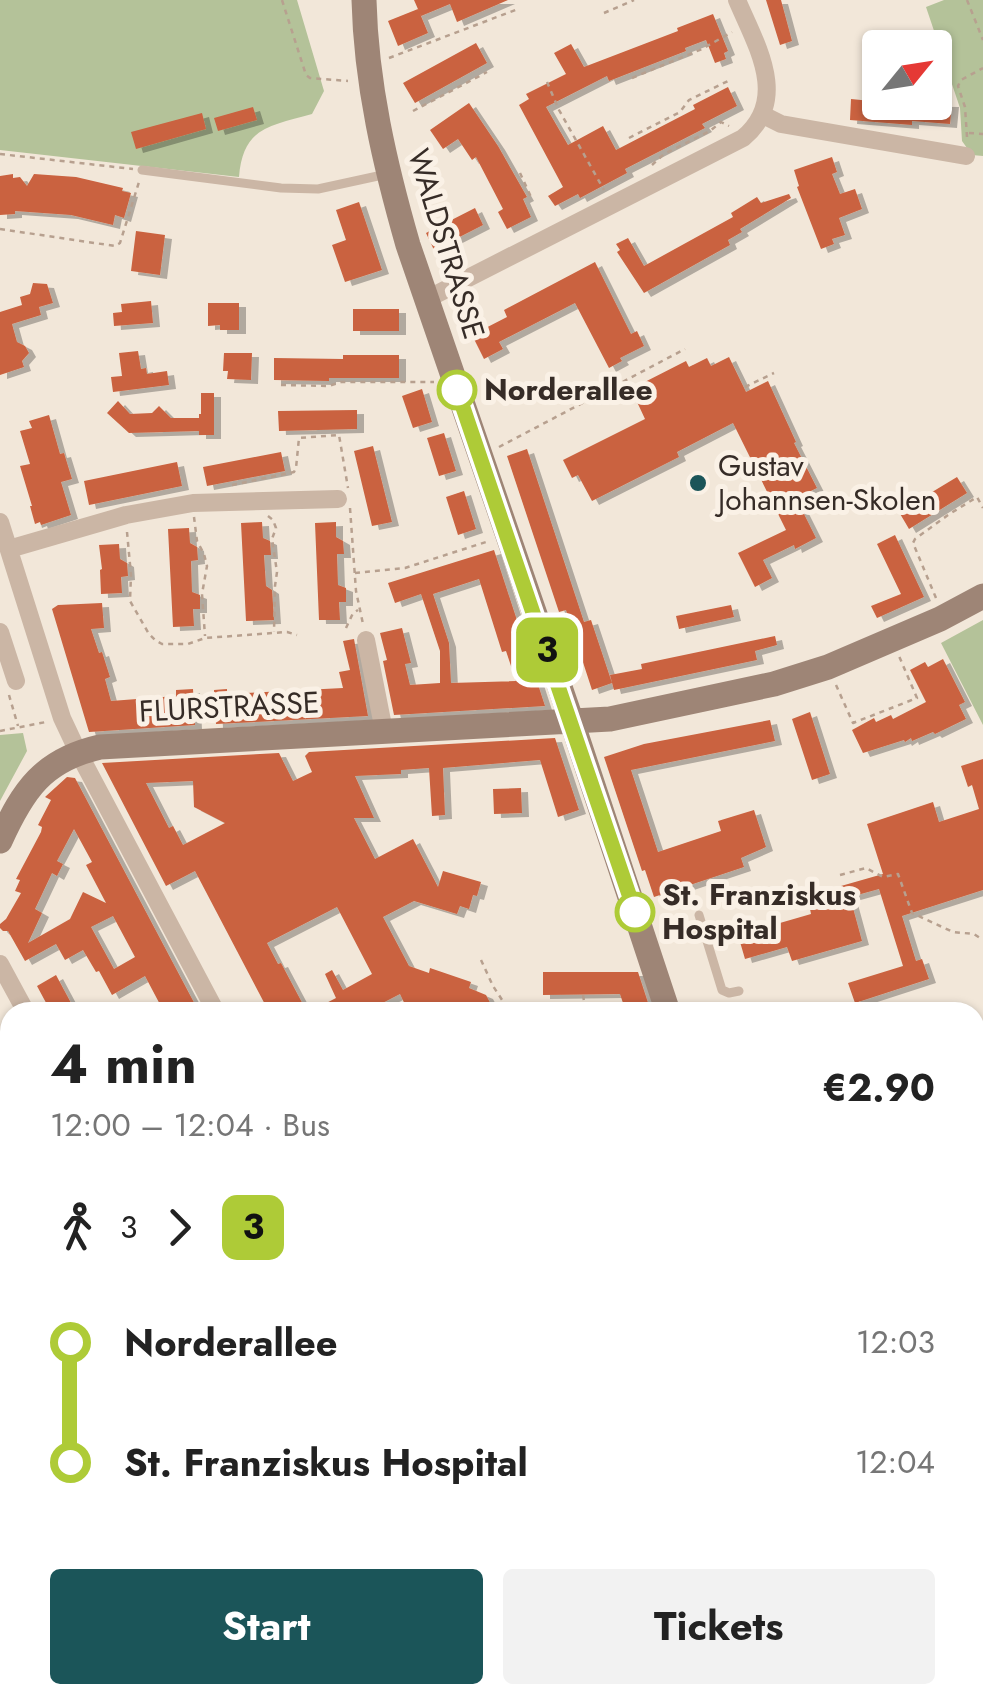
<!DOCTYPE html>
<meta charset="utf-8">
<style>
body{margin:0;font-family:Jost,sans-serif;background:#f2f2f2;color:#222;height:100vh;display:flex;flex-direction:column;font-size:38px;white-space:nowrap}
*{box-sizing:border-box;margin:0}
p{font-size:32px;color:#767676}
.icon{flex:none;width:55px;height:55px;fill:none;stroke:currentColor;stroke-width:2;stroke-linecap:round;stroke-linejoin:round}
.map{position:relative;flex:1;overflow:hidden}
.details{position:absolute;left:0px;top:1002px;width:985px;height:702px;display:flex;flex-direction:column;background:#fff;border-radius:30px 30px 0 0;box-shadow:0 2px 8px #0004}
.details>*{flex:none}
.badge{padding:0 20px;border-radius:15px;font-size:35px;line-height:65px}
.needle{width:65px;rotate:60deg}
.controls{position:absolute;left:862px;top:30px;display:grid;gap:20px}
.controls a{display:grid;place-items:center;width:90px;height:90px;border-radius:10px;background:#fff;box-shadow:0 2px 8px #0004;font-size:50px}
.map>.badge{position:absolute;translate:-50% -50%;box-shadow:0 0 0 5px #fff}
.legs{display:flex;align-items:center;gap:15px;height:110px;padding:0 50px;font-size:32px}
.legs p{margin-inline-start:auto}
.summary{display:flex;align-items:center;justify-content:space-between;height:170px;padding:0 50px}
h1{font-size:55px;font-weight:700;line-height:75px}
.primary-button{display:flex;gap:20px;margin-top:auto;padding:20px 50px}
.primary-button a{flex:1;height:115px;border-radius:10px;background:#1b5559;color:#fff;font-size:40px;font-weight:700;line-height:115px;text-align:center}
.primary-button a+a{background:#f2f2f2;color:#222}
ul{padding:0 50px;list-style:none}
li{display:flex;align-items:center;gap:35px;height:120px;font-size:38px}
li i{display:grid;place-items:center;width:15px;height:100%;margin:0 12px;background:currentColor}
li i::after{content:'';width:25px;height:25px;margin:-12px;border:8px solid;border-radius:50%;background:#fff}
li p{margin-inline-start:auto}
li:first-child i{background:linear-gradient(#0000 50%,currentColor 0)}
li:last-child i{background:linear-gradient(currentColor 50%,#0000 0)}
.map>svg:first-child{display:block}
</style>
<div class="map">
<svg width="983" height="1704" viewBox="0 0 983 1704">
<defs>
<filter id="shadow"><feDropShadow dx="7" dy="4" stdDeviation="0" flood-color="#0004"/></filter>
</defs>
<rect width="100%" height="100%" fill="#f2e7d9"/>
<path fill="#b4c299" d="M0 0H297L324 91 312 114C271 126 243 126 239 177L0 150Z
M944 0H983V156L972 155 962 141 960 108 926 7Z
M983 620V725L941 643Z
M23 733 27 751 0 801V735Z"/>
<path fill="#ca623f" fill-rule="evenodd" filter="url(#shadow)" d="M414 0H508L457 22 450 4 421 16Z
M766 0H781L792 41 780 45Z
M418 9 428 33 398 46 388 21Z
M713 14 728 51 724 53 726 59 715 63 706 40 685 48 686 51 609 81 607 76 546 107 568 145 603 126 616 150 695 109 693 105 728 87 737 106 702 124 705 128 625 169 627 173 580 198 578 194 555 206 548 196 563 187 519 105 529 99 526 94 566 74 554 53 571 44 584 67 678 31 677 28Z
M476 43 487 63 415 103 403 83Z
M851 99 871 101V102L952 103 950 124 912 121V125L850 120Z
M469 103 498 146 527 197 523 199 531 217 507 229 498 212 503 209 476 157 472 160 458 139 443 149 430 130Z
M253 107 257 120 218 131 214 118Z
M202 113 206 129 136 149 131 132Z
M832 157 837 172 832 174 840 194 855 189 862 209 839 218 845 235 832 239 834 244 821 249 797 187 799 186 794 170Z
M13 174V178L20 177 27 186 34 174 76 177 123 188 122 191 131 193 124 218 115 215 113 225 71 215 15 211V214L0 215V176Z
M789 194 791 198 740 229 742 232 728 240 730 245 644 293 617 252 620 250 616 244 628 238 644 266 733 217 731 213 757 197 761 203Z
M359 202 382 270 345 282 332 245 346 240 336 210Z
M475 208 483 225 434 250 426 233Z
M136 231 165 235 160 275 131 271Z
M595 262 631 334 637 331 644 346 620 358 622 361 609 368 575 303 499 342 503 349 484 359 472 335 507 317 504 310Z
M33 283 47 284 53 303 39 307 41 315 12 324 17 342 25 346 29 353 22 361 24 367 0 375V312L22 305 20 297 30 294Z
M151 301 153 323 114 326 113 313 122 312 121 304Z
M208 303H239V330H220V325L208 326Z
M353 309H399V331H353Z
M138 351 141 369 146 368 147 374 167 371 169 385 113 392 111 377 122 376 119 353Z
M224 353H252L251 380 227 379 228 371H223Z
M343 355H399V378H329V381L274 380V358L343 359Z
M729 357 746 392 768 381 796 442 794 443 817 488 796 498 816 538 795 549 794 545 763 560 772 578 755 587 738 553 786 530 733 423 677 452 679 457 592 501 578 475 572 478 563 460 645 419 631 389 686 361 689 367 707 358 711 366Z
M422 389 432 422 413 428 402 396Z
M201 393H214V435H199V431L129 433 107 413 118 401 130 414 152 413 159 406 171 418H199V414H201Z
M357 410V429L279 431 278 411Z
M49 415 60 454 64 453 72 479 61 482 71 515 41 525 40 522 35 524 30 506H32L20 466 30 464 20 431 32 428 29 421Z
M444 433 456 471 439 476 427 438Z
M373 446 392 522 372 526 354 451Z
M527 449 584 622 591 620 612 683 592 690 566 610 559 612 507 456Z
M281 452 285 471 207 486 203 467Z
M177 462 182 486 89 505 84 481Z
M957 477 967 493 909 529 899 512Z
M464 491 476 529 458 535 446 497Z
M262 522 263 538 270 541 271 555H264L266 586 272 590 274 620 246 621 241 523Z
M336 522V537L343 541 344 554H337L338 585 346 588V602H339L340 620H319L315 523Z
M189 528 190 543 197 547 198 560 191 561 192 592 200 595V609H193L194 626 173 627 168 529Z
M895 535 924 597 877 618 871 606 901 594 877 544Z
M119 544 120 559 127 563 128 576 121 577 122 593 101 594 100 570 102 569 99 545Z
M494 550 545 706 394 715 383 661 387 660 380 633 402 628 411 663 405 664 410 685 440 683V651L421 594 395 603 388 583ZM479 579 502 652 506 651 516 681 451 683 449 643 433 594Z
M102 603 104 628 91 629 99 653 102 652 110 677 105 679 111 701 176 696V690L193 689 195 725 89 732 52 609 58 605Z
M731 605 734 617 679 629 676 616Z
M775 636 777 645 755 651 757 660 614 690 610 675 642 669 641 664Z
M354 639 368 716 216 724 214 690 227 689V694L343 688 339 672 350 670 343 641Z
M943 659 965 702 959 705 966 719 935 734 933 732 912 741 911 738 905 742 904 740 863 753 852 730 874 718 876 722 891 715 893 719 926 702 910 670 925 662 928 667Z
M810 712 830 774 812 780 792 719Z
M770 720 775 741 631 770 658 852 721 831 718 821 754 810 766 847 741 858 744 867 654 897 645 870 642 871 604 757 644 744Z
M555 738 579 810 558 817 540 760 443 768 445 815 432 816 429 768 401 770V774L355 776 374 818H354L375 859 413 839 438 887 443 871 481 882 477 896 473 895 469 909 460 906 457 914 414 901 383 917 409 966 429 973 430 968 471 982 469 988 486 995 495 1012H444L419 1004 408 1011 400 994 365 1012H309L336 998 325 974 332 970 343 990 372 974 337 907 267 943 278 964 281 963 307 1012H269L195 871 166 886 102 763 279 753 293 781 312 772 305 756 309 752ZM193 781 194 807 225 823 183 845 173 826 169 828 146 783Z
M983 759V890L902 916 916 961 922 959 929 979 855 1003 848 983 903 966 879 889 850 897 862 941 792 961 787 947 745 959 738 935 811 914 810 909 838 901 834 888 883 874 867 824 933 802 939 822 979 809 972 785 968 787 961 766Z
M67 777 75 778 199 1012H164L145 976 112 995 99 971 96 972 83 950 65 960 56 944 25 961 8 931H3L0 928V924L6 919 21 893 15 891 20 880 16 879 41 832 42 827 38 825 51 800 45 797ZM74 829 92 862 86 865 106 903 83 892 70 919 28 943 42 913 35 909 52 873 57 876 63 864 57 861ZM113 916 135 957 114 969 91 927Z
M521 788 522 813 494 814 493 789Z
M543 972H638L651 1012H626L620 994 543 995Z
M56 975 71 1003 76 1012H51L37 986Z"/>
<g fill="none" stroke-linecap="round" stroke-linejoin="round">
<path stroke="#b7a08f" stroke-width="2.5" stroke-dasharray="5 5" stroke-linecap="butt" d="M282 0 306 75 310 78 348 81
M967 0 983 40
M604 13 634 0
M389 58 518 9
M632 78 702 49 732 32
M547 82 559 110 604 190
M413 111 487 72
M969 133 983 134
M967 137 965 107 958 86 961 80 983 68
M629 138 680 112 689 100 730 80
M0 154 133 169
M652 165 664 154 710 131 721 122 729 126
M520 173 531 197
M0 229 115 246 120 243 139 182
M281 385 329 386 341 382H434
M745 387 774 373
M499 447 685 349
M232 485 294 472 296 468 299 438 339 435 348 488
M350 508 356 591 363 624
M268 516 273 520 276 528 272 539 277 572 275 586 274 632
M194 517 197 541 204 554 207 566 202 594 205 636
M127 532 131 575 130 601 149 634 155 640 162 644H188L205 638 287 632 297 635
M355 573 405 568 489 541
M936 598 913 543 915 539 948 515 977 497 983 508
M346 628 353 613 358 610
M836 685 853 723 917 698 899 656
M9 695 18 726
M0 731 46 722
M840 875 866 868 883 877 898 874 912 913 953 932 974 934 983 940
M481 960 493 986 510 1012
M583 995 586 1012
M610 1012 624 1006
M1 1135 10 1151
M0 1171 10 1165
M0 1385 10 1381
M506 1695 507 1704
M519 1704V1695"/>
<path stroke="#cbb6a5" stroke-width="9" d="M142 170 281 188 318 189 387 174
M699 915 722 990 729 993 739 991"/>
<path stroke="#cbb6a5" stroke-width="18" d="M763 115 781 124 966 156
M427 299 743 138C790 99 756 45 737 0
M0 522 62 718 78 752 216 1012
M9 549 126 515 193 503 338 499
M0 632 16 681
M366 640 384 731
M0 964 26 1012
M0 1328 10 1322
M975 1570 983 1604
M112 1695 118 1704
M757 1695 758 1704
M12 1704 16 1695"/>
<path stroke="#9e8576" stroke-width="25" d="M364 0C366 84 385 165 408 245L572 722 668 1012
M0 841C23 790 43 760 100 747L610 719 774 684 828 667 940 619 983 596
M975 1439 983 1437
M0 1495 10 1520
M575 1695 580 1704
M541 1704 543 1695"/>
</g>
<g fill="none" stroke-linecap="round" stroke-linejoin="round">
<g stroke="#fff" stroke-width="22">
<path id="line-1" d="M457 390 635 912"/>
</g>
<use href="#line-1" stroke="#aecb37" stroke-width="15"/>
</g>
<g fill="#fff" stroke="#aecb37" stroke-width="5">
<circle cx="457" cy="390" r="18"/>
<circle cx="635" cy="912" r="18"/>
</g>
<circle fill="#1b5559" stroke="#faf1e6" stroke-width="4" cx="698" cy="483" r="10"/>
<g text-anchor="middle" stroke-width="10" stroke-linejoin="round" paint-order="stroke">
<g font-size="30" fill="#362c27" stroke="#faf1e6">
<text transform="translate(446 244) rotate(73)" y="10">WALDSTRASSE</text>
<text transform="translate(229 707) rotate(-3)" y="10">FLURSTRASSE</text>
</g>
<g font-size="30" font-weight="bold" fill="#362c27" stroke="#faf1e6" text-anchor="start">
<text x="484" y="400">Norderallee</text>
<text x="662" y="905">St. Franziskus<tspan x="662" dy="34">Hospital</tspan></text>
</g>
<g font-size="30" fill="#362c27" stroke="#faf1e6" text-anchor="start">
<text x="718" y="476">Gustav<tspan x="718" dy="34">Johannsen-Skolen</tspan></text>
</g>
</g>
</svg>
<div class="controls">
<a><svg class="needle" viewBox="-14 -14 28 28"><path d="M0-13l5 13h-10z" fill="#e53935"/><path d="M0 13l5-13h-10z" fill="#767676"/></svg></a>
</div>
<b class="badge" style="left:547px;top:650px;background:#aecb37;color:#111">3</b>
<section class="details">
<div class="summary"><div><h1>4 min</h1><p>12:00 – 12:04 · Bus</p></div><b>€2.90</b></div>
<div class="legs"><svg class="icon" aria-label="walk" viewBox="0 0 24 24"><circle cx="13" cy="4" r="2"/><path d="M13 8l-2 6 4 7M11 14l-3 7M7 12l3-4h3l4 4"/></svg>3<svg class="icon" aria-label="forward" viewBox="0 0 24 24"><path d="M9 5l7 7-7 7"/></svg><b class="badge" style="background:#aecb37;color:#111">3</b></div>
<ul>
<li><i style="color:#aecb37"></i><b>Norderallee</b><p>12:03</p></li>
<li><i style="color:#aecb37"></i><b>St. Franziskus Hospital</b><p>12:04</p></li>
</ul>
<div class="primary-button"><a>Start</a><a>Tickets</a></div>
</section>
</div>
